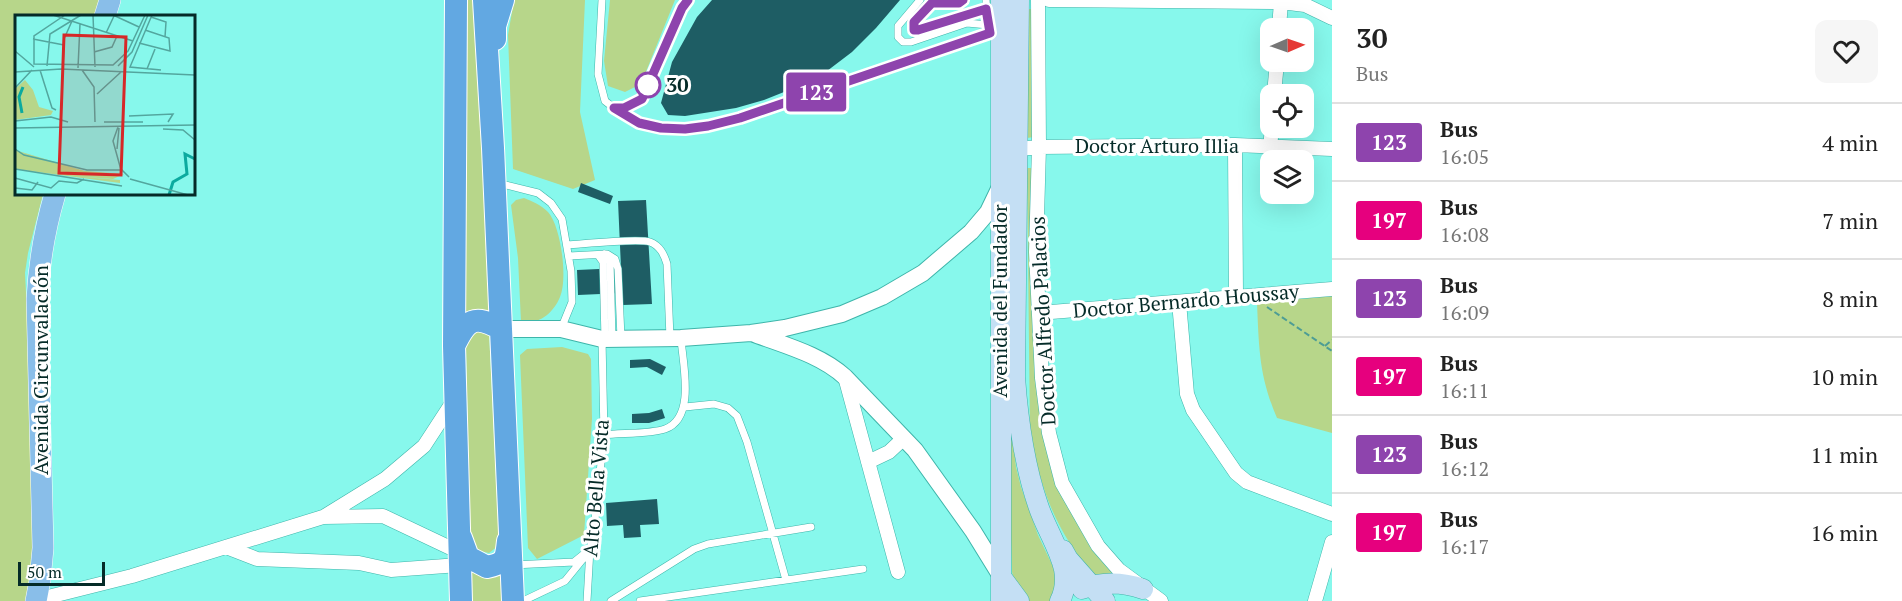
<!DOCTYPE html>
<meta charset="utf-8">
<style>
body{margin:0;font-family:"PT Serif",serif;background:#f6f6f6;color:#222;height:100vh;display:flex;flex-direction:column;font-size:22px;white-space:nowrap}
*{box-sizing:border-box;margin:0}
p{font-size:20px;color:#767676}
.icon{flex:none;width:33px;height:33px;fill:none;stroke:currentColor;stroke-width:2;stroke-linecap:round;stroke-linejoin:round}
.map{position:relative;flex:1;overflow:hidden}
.side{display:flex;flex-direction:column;background:#fff;width:570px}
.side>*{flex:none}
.badge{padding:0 12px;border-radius:4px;font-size:21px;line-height:39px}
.needle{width:39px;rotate:88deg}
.buttons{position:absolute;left:1260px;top:18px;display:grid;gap:12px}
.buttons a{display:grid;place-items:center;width:54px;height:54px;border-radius:12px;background:#fff;box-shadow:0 6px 24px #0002;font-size:30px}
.scale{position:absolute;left:18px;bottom:15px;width:87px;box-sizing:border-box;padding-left:6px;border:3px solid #052b28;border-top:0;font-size:16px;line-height:21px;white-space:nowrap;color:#052b28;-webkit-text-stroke:4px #fff;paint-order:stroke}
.map>.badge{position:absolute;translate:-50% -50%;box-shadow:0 0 0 3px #fff}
.round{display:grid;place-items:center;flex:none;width:63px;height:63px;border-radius:12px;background:#f6f6f6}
.head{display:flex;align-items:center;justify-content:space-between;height:102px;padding:0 24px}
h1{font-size:28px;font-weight:600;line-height:45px}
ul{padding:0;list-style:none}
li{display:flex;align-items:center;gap:18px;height:78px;padding:0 24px;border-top:2px solid #e0e0e0}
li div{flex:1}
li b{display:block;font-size:22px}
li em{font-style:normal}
li .badge{min-width:66px;font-weight:700;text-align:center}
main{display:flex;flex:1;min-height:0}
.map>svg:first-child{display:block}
</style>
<main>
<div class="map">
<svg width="1332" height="601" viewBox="0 0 1332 601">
<rect width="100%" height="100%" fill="#87f8ec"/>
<path fill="#b7d68a" d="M0 0H101L96 16H16V194H43L28 253 25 273 36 486 32 601H0Z
M462 0H478L495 317 461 321Z
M514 0H585L580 112 595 180 573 189 513 169 508 35Z
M610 0H675L641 84 625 92 608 86 604 61Z
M1027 9H1034V137L1027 138Z
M1027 168H1033L1042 432 1120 578 1096 579C1056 530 1042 495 1030 433Z
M524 198C532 201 541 205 548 212 561 226 568 279 560 297 553 314 538 325 521 322L518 258 511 205 516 200Z
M1332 296V433L1277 418C1259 376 1259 348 1257 303Z
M471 328 489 331 499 539 498 546 489 553 475 550 470 543 466 345Z
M562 347 588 354 591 359 592 419 584 535 537 559 528 548 520 355 527 349Z
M1010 412 1016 467 1021 487 1038 535 1057 575 1053 601H1026L1014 580 1012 572 1008 439Z
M506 569 507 601H466L471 572 480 575Z"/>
<path fill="#1e5d64" d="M712 0H900L876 28 852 52 827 71 799 86 764 100 736 108 685 116 668 115 661 103 672 62 697 17Z
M581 183 613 196 610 204 578 192Z
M646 200 652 304 623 305V293L578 295 577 270 621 268 618 201Z
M650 359 666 367 662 375 647 367 630 368V360Z
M662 409 665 418 649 423H632V414L649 413Z
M657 499 659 524 640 525 641 537 624 538 623 525 607 526 606 503Z"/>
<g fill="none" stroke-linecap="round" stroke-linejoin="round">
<g stroke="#3eb5aa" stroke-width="8">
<path id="service" d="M602 0 598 74 605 101 614 108H624L642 99 682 8 688 0
M920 0 898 26V37L903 42H911L967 23 988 25
M964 0 959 3H932L914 22V30L918 31 986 9
M986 0 988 27
M614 108C622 113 630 119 639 122 671 136 707 126 740 118L990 33
M498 183 538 193 551 203 562 219 571 271 572 302 561 329
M568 245C584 244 638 238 650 242 660 246 664 254 667 264L670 338
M604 254 610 261 612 338
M598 255 603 262 605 339
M569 256 607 254 615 259 618 269 621 338
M685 407 714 404 728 408 737 416 747 442 786 580
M604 435C620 433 651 434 665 429 696 418 683 365 681 339
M513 565 574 562 590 549
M523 601 565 581 587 554
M587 601 590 549 593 538 604 435 602 339
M611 601 694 549 708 544 811 527
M640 601 863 569"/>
</g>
<g stroke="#3eb5aa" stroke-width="15">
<path id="minor" d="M1038 0 1039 147 1036 252 1042 378 1049 433 1062 483 1098 546 1119 570 1161 601
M1049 0 1281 2 1305 5 1332 18
M1279 28 1281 2
M1274 94 1277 62
M1235 145 1236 297
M1270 147 1272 128
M1018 149 1039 147 1235 145 1332 149
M1179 302 1187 394 1193 410 1236 473 1247 482 1332 514
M1039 313 1332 289
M845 377 898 572
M868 462 889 452 904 438
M325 516 385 479 424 446 454 400
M226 547 257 559 359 563 391 570 459 565
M48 597 132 576 323 517 383 516 459 552
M1315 601 1332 542"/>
</g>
<g stroke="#3eb5aa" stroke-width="18">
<path id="tertiary" d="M501 329H561L602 339 681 338 751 333 785 328 842 314 882 297 923 273 971 232 988 212 1000 187
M752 333C783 345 820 354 845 377L915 450 973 531 1002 578"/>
</g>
<g stroke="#3eb5aa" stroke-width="21">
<path id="secondary" d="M1019 0 1015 377C1018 420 1024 464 1038 505 1045 527 1059 547 1064 569 1066 580 1065 591 1060 601
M1063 550 1068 559 1105 601
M1002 578 1019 601
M1082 589C1103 581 1122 582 1143 589
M1001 601V0"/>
</g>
<g stroke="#fff" stroke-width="22">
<path id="primary" d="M105 16 110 0
M36 601 40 580 43 548 37 299C39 262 45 228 55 194"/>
</g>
<g stroke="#fff" stroke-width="24">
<path id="trunk" d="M456 0 454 346 461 601
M484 0 493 148 513 601
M495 39V26L503 0
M454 346C467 319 474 314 501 329
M461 538 468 557 487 567C506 563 506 559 508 541"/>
</g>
<path stroke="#4d9d95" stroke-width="2" stroke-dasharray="6 3" stroke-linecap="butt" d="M1267 307 1332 351
M1325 346 1332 340"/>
<use href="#service" stroke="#fff" stroke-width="7"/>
<use href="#minor" stroke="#fff" stroke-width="14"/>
<use href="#tertiary" stroke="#fff" stroke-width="16"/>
<use href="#secondary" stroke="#c4dff4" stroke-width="20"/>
<use href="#primary" stroke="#89bee9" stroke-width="21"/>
<use href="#trunk" stroke="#62a8e2" stroke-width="22"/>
</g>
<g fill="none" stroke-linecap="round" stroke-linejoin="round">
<g stroke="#fff" stroke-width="14">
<path id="line" d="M688 0 682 8 642 99 624 108H614L639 123 661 128 685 129 708 126 740 118 990 33 986 9 918 30H914V22L932 3H959L963 0"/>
</g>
<use href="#line" stroke="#8e44ad" stroke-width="9"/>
</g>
<circle fill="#fff" stroke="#8e44ad" stroke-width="3" cx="648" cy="85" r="12"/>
<g text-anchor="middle" stroke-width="6" stroke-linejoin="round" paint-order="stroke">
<g font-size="20" font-weight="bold" fill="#052b28" stroke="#fff" text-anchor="start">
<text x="666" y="92">30</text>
</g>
<g font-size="20" fill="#052b28" stroke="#fff">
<text x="1157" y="153">Doctor Arturo Illia</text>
<text transform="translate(1000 301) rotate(-90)" y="7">Avenida del Fundador</text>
<text transform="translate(1186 301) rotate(-5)" y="7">Doctor Bernardo Houssay</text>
<text transform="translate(1043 321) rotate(-93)" y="7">Doctor Alfredo Palacios</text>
<text transform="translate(41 370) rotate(-90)" y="7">Avenida Circunvalación</text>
<text transform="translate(596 488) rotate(-85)" y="7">Alto Bella Vista</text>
</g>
</g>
<g transform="translate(15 15)">
<rect width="180" height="180" fill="#87f8ec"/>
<path d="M10 65 18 75 24 92 38 96 36 100 0 105V74ZM0 135 70 156 109 159 98 164 56 161 105 165V168L0 154Z" fill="#b7d68a"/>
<path fill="none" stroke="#0baa9f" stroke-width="3" d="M7 98 4 82 8 72M154 180 158 167 172 159 170 139 180 144"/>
<path fill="none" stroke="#53a69e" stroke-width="1.5" d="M38 0 118 26M50 0 19 21V49L98 50 113 36 130 0M78 0 80 52M98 0 124 12M137 0 115 52 146 55M136 2 151 7 150 22M91 18 99 1M18 24 49 30M124 28 155 36 154 23 130 15M0 36 19 52M79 37 97 32 102 21M32 51 35 19 66 0M103 51 117 37 133 0M48 53 49 24 57 6M63 53 65 9M132 54 140 34M25 55 37 93 41 95M67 55 79 72 80 107M0 57 46 54 180 60M0 73 17 55M82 79 106 57M114 101 158 99 153 107M0 106 36 102 53 107M89 107H128M103 112 98 126 106 155M0 113 180 110M148 114 168 115 180 125M0 134 9 140 72 155H107L114 162M102 134 104 113M0 154 107 171M0 163 36 173 44 166 62 168 69 164M115 164 173 180M0 173 17 175 23 167"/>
<path fill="#d62828" fill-opacity="0.15" stroke="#d62828" stroke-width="3" d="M49 20 111 22 106 160 44 158Z"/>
<rect width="180" height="180" fill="none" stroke="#052b28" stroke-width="3"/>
</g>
</svg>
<div class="buttons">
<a><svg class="needle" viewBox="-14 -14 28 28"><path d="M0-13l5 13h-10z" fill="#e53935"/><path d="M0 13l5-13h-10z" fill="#767676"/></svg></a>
<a><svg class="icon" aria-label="locate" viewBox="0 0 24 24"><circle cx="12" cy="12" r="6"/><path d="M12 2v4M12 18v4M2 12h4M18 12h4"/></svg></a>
<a><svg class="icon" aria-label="layers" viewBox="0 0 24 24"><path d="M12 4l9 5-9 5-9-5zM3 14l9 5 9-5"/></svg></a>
</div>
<div class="scale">50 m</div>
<b class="badge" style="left:816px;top:92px;background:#8e44ad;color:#fff">123</b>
</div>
<section class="side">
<div class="head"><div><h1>30</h1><p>Bus</p></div><a class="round"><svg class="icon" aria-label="heart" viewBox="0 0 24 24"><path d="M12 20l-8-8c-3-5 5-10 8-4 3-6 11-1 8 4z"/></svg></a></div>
<ul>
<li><span class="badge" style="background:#8e44ad;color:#fff">123</span><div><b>Bus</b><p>16:05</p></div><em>4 min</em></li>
<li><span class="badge" style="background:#e6007e;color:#fff">197</span><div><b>Bus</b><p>16:08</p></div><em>7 min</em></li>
<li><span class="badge" style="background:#8e44ad;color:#fff">123</span><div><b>Bus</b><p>16:09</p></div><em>8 min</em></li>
<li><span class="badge" style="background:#e6007e;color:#fff">197</span><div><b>Bus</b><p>16:11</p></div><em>10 min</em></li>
<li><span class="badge" style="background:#8e44ad;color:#fff">123</span><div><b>Bus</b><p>16:12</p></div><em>11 min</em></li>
<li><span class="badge" style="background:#e6007e;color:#fff">197</span><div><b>Bus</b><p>16:17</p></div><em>16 min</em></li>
</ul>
</section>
</main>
